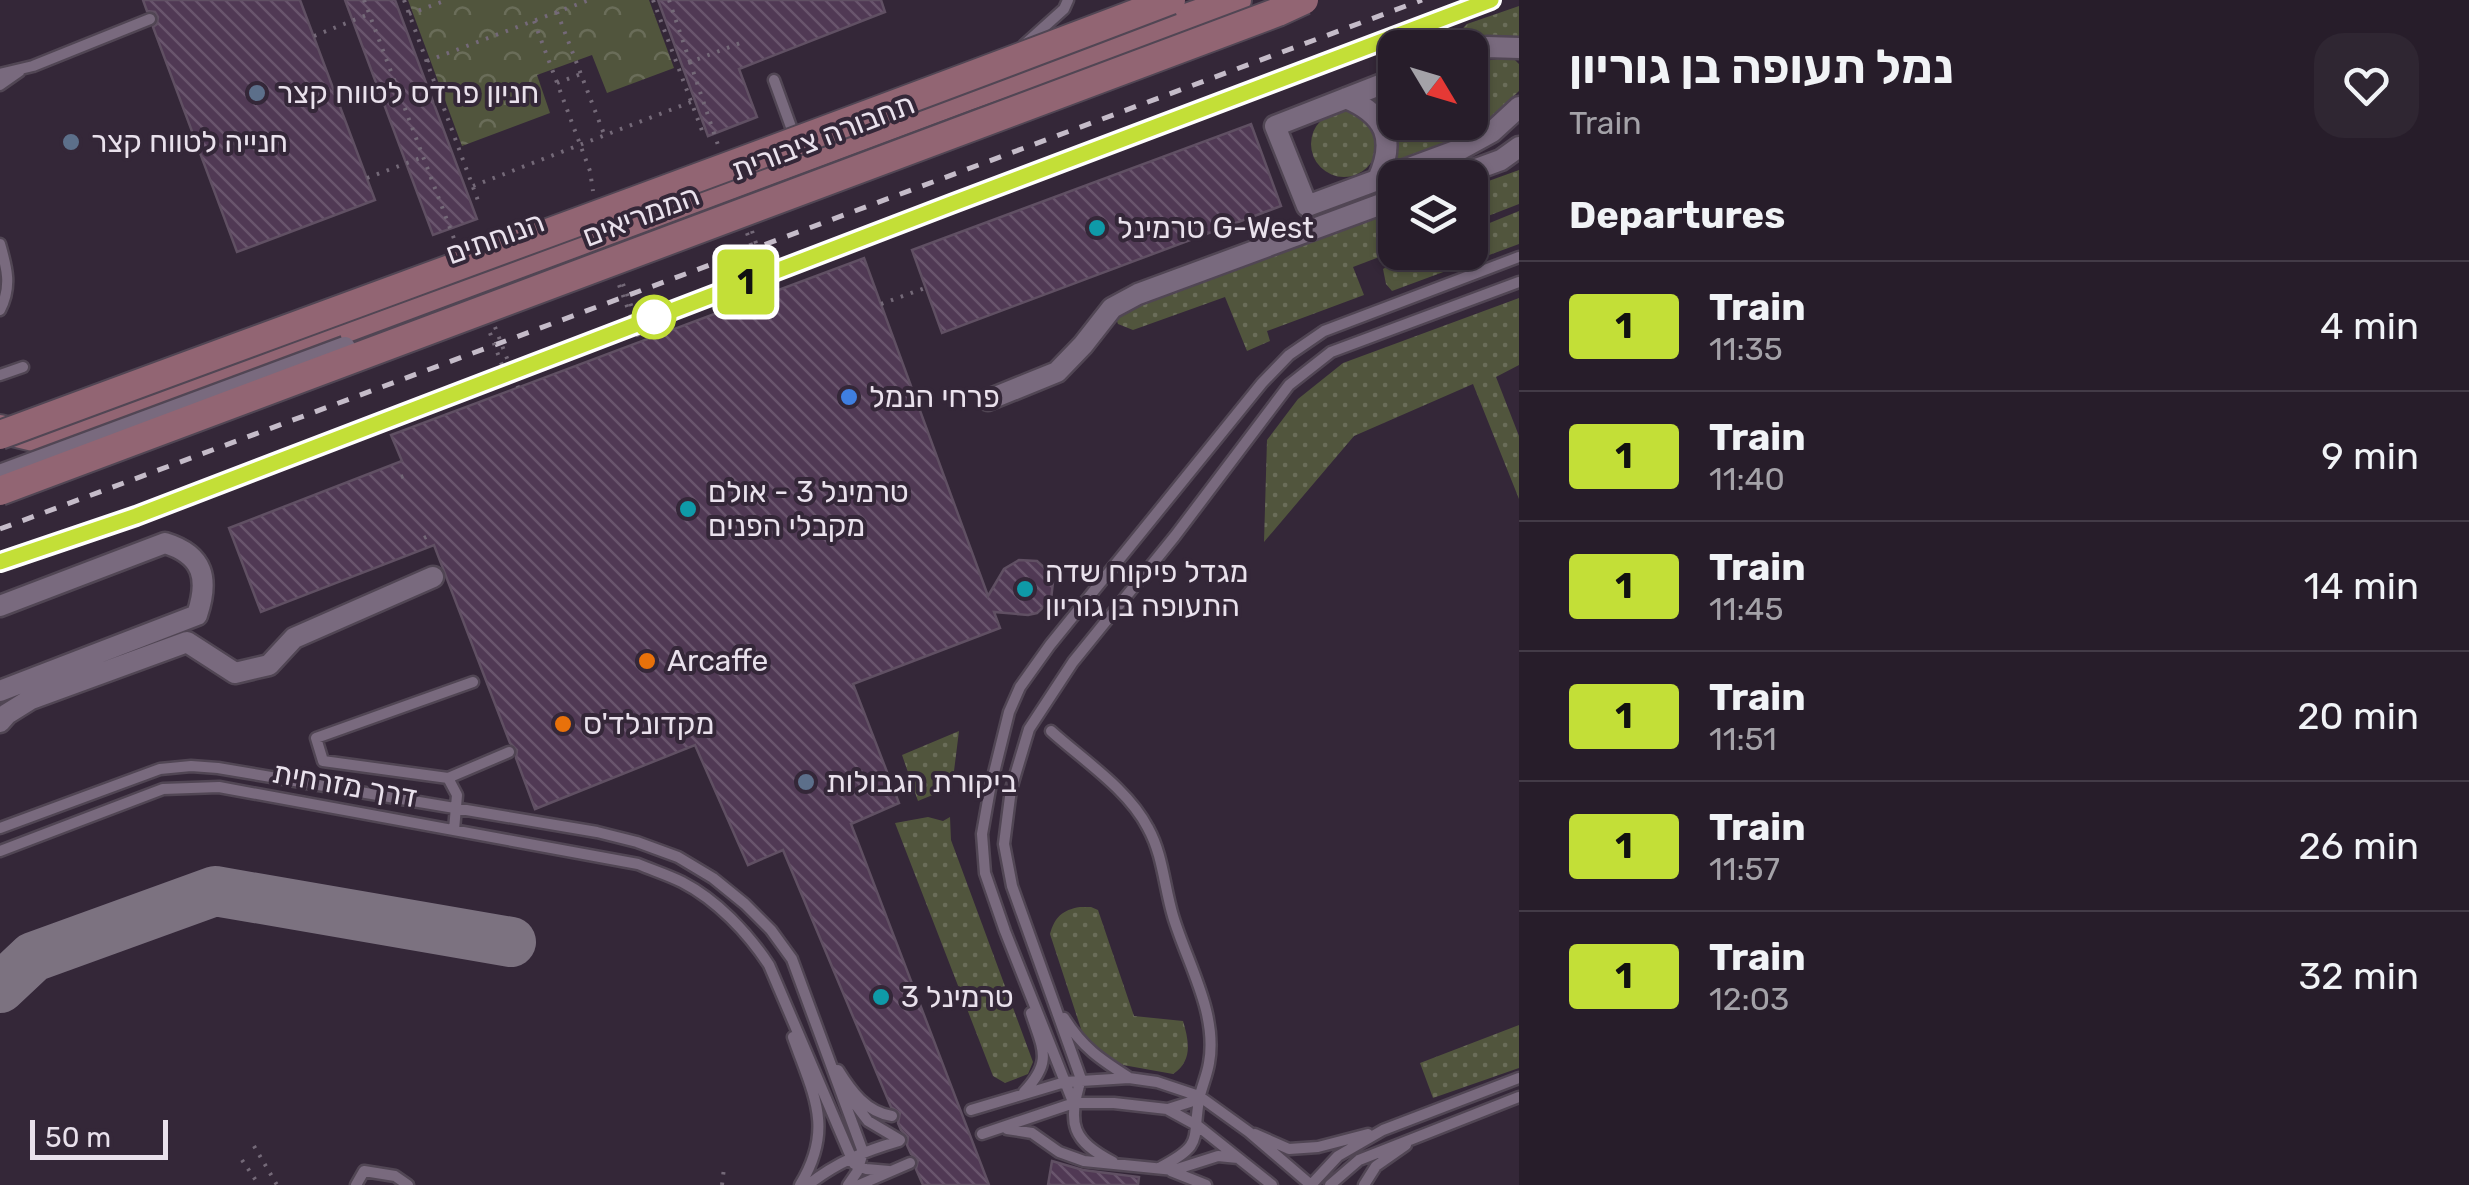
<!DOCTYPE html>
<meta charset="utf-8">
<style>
body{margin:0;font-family:Rubik,"Noto Sans Hebrew",sans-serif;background:#2f2632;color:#f1f3f6;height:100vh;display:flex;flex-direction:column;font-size:38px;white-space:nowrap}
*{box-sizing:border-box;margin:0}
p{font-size:32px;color:#a4a2a8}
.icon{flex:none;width:55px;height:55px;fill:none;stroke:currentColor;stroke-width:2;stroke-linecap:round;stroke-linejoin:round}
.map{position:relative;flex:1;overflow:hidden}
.drawer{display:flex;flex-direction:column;background:#271d2a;width:950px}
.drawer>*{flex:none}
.badge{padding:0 20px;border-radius:8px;font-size:35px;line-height:65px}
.needle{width:65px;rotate:128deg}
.tools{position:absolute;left:1378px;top:30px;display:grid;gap:20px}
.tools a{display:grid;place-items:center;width:110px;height:110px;border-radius:20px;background:#271d2a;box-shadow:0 2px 8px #0004,0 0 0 2px #433b47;font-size:50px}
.scale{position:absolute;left:30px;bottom:25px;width:138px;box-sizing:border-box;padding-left:10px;border:5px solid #e9e1ec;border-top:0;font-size:28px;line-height:35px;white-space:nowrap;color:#e9e1ec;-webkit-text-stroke:8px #342738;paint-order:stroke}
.map>.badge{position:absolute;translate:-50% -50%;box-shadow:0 0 0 5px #fff}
h2{padding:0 50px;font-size:38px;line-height:90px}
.round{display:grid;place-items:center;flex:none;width:105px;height:105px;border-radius:30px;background:#2f2632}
.head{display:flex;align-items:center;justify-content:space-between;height:170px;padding:0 50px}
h1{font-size:48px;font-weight:600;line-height:75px}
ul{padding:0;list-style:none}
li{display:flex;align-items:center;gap:30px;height:130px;padding:0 50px;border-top:2px solid #433b47}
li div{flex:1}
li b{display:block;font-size:38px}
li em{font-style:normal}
li .badge{min-width:110px;font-weight:700;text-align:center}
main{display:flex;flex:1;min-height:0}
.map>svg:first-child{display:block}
</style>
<main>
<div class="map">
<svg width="1519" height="1185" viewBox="0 0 1519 1185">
<defs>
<pattern id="grass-dots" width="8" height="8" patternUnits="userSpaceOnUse" patternTransform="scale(2.5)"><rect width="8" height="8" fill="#51553d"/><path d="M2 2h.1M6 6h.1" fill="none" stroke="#6a6d59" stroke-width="1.8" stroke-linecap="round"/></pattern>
<pattern id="park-crowns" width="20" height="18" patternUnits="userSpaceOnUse" patternTransform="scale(2.5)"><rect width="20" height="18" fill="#51553d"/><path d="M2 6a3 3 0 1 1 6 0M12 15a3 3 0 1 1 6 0" fill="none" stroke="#6a6d59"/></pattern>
<pattern id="building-back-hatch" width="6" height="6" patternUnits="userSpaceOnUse" patternTransform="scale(2.5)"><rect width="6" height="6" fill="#503954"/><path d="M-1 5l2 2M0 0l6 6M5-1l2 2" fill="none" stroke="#69556d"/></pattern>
</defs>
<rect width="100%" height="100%" fill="#342738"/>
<path fill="url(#grass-dots)" d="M1519 6V37L1485 38 1444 48 1467 24Z
M1512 57 1519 64V91L1484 125 1395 166 1394 165C1402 132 1393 119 1369 98L1395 88V122H1470V63Z
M1311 144a33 33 0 1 1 66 0a33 33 0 1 1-66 0Z
M1519 170V204L1470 223V181L1474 179 1483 183Z
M1395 208V251L1353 267 1364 295 1267 331 1270 341 1247 351 1225 297 1133 330 1118 324 1115 316 1124 309Z
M1519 211V244L1392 291 1386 284 1383 269C1415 248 1434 252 1470 252V231Z
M1519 298V365L1496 377 1519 436V499L1473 384 1354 436 1264 542 1267 440 1298 399 1343 363Z
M959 731 952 787 918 801 902 755Z
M928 817 943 821 950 817 951 840 1033 1062 1028 1074 1005 1083 993 1076 895 823Z
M1080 907H1091L1098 910 1134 1016 1183 1021C1189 1041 1193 1061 1173 1074L1123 1065 1105 1057 1083 1035 1050 934C1055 917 1062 910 1080 907Z
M1519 1025V1068L1433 1098 1420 1063Z"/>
<path fill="url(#park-crowns)" d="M408 0H649L674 68 607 93 592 55 537 75 550 113 462 146Z"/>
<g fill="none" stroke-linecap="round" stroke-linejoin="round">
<path stroke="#7c7280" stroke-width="50" d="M0 988 33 957 215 891 511 942"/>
</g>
<path fill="url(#building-back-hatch)" stroke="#605063" stroke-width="2.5" d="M143 0H300L375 200 237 252 153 27 157 24 158 17 155 12 147 11Z
M345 0H395L477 219 433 235Z
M658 0H881L885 12 739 69 757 117 708 136Z
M1251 124 1281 206 942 333 912 250Z
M864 258 988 596 1004 569 1019 560 1037 561 1050 573 1053 582 1051 600 1037 613 1028 615 994 612 1000 628 853 684 899 803 851 824 989 1185H923L916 1169 918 1160 911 1154 907 1145 908 1137 901 1130 898 1123 900 1113 891 1107 783 850 748 865 695 745 535 809 516 758 517 750 510 743 434 545 261 612 229 528 402 461 391 435Z
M1052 1161 1083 1170 1139 1177 1138 1185H1048Z"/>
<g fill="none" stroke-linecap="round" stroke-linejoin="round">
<g stroke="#514654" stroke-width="15">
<path id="lane" d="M1024 45 1064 9 1068 0
M0 74 33 66 150 19
M774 80 795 138
M0 85 20 71
M0 244C7 268 12 287 0 310
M0 375 23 367
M473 682 316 738 323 761 448 778 509 752
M1051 731C1083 760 1128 789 1148 828 1163 855 1164 886 1173 916 1187 963 1218 1013 1209 1063 1207 1076 1201 1088 1199 1100 1192 1141 1204 1144 1161 1167
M448 778 457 795 454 830
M0 828 160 769 191 766 218 768 597 832 637 842 678 857 713 878 745 904 771 930 792 959 863 1152 857 1172 848 1185
M0 851 163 789 219 787 638 864C652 870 668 875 682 882 717 900 748 933 769 965L854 1164 866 1169 889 1171
M1064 1018C1083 1048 1100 1059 1128 1077
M793 1037C813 1094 835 1128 800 1185
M838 1070C851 1091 866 1112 892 1116
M846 1092 868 1121 900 1140
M1024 1092C1053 1061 1043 1050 1031 1013
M1073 1102 1005 931 985 873 982 834 990 789 1009 712 1020 687 1050 645 1262 383 1289 355 1324 331 1519 257
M1168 1109 1190 1102 1199 1096
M971 1110 1065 1082 1129 1078 1157 1082 1199 1096 1249 1132 1311 1185
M1007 1129 1032 1133 1059 1152 1084 1161 1174 1170 1218 1156 1238 1158
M982 1134 1074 1103H1114L1167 1109 1198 1126 1272 1185
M1255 1134 1289 1149 1318 1147 1368 1134
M1113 1162C1072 1140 1067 1125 1081 1079L1012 886 1004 844 1011 789 1029 729 1073 662 1175 536 1289 385 1331 352 1519 282
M1171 1171 1206 1185
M356 1185 364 1171 395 1176 408 1185
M808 1185C837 1162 865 1151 899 1141
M859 1185 910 1163
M1311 1185 1338 1156 1383 1130 1519 1078
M1330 1185 1359 1160 1519 1097
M1364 1185 1376 1166 1406 1145"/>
</g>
<g stroke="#514654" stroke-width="25">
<path id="street" d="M1470 52 1487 47 1519 48
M1395 79 1275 126 1307 206 1461 149 1492 132 1519 107
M1346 98C1386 115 1396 139 1378 179
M1452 178 1501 160 1519 147
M988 400 1057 372 1083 345 1112 308 1138 294 1395 199
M0 606 165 543C204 555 209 579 197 615L0 691
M0 722 7 714 31 699 187 642 235 673 269 665 294 638 433 577"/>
</g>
<g stroke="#514654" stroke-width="32">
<path id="secondary" d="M0 429 46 440 968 96 1237 0"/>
</g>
<path stroke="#746978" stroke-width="4" stroke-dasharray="2.5 8" stroke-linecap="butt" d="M404 0 480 206
M653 0 704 136
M669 0 690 62 743 42
M557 12 604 134
M409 14 447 0
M534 21 590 171 593 191
M314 36 369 14
M427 61 589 0
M557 83 581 74
M367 178 423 157
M473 186 691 102
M881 304 925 288
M401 477 407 475
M424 538 430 535
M254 1146 277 1185
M242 1160 259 1185
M722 1185 724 1168"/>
<use href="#lane" stroke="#796a7e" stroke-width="10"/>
<use href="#street" stroke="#796a7e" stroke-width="20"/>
<use href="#secondary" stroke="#926573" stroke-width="28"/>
<path stroke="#c5bcc9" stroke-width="5" stroke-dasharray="12 12" stroke-linecap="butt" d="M0 529 1422 0
M0 562 136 515 951 204 1491 0"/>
<g stroke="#514654" stroke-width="25" stroke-linecap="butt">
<path id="street-bridge" d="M0 475 345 347"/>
</g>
<g stroke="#514654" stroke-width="32" stroke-linecap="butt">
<path id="secondary-bridge" d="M0 435C390 290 782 149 1171 0
M0 491 1278 12 1304 0"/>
</g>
<path stroke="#746978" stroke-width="4" stroke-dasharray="2.5 8" stroke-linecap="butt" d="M364 0 456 244
M690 62 719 148
M752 231 772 292
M747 233 768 294
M623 284 644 339
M619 285 640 341
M495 327 518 387
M490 333 511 389"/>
<use href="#street-bridge" stroke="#796a7e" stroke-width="20"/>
<use href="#secondary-bridge" stroke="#926573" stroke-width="28"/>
</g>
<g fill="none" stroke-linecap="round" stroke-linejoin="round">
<g stroke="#fff" stroke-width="22">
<path id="line" d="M0 562 136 516 951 204 1491 0"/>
</g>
<use href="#line" stroke="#c3df37" stroke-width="15"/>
</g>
<g fill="#5c6f8a" stroke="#342738" stroke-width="4">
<circle cx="257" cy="93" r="10"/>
<circle cx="71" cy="142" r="10"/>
<circle cx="806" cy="782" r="10"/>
</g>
<g fill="#0f9aa8" stroke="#342738" stroke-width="4">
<circle cx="1097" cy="228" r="10"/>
<circle cx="688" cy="509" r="10"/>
<circle cx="1025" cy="589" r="10"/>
<circle cx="881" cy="997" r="10"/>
</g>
<circle fill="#fff" stroke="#c3df37" stroke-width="5" cx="654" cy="317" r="20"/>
<circle fill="#3f7fe0" stroke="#342738" stroke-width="4" cx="849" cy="397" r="10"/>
<g fill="#e8710a" stroke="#342738" stroke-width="4">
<circle cx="647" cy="661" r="10"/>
<circle cx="563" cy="724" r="10"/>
</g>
<g text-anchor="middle" stroke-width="8" stroke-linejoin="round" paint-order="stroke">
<g font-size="30" fill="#e9e1ec" stroke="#342738" text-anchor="start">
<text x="277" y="103">חניון פרדס לטווח קצר</text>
<text x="91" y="152">חנייה לטווח קצר</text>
<text x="1117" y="238">טרמינל G-West</text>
<text x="869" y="407">פרחי הנמל</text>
<text x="708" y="502">טרמינל 3 - אולם<tspan x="708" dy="34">מקבלי הפנים</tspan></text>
<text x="1045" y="582">מגדל פיקוח שדה<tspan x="1045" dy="34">התעופה בן גוריון</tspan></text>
<text x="667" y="671">Arcaffe</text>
<text x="583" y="734">מקדונלד'ס</text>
<text x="826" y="792">ביקורת הגבולות</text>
<text x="901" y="1007">טרמינל 3</text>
</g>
<g font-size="30" fill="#e9e1ec" stroke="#342738">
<text transform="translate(823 137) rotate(-21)" y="10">תחבורה ציבורית</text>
<text transform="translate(641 216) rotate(-21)" y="10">הממריאים</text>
<text transform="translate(495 238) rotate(-20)" y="10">הנוחתים</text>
<text transform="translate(345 785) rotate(10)" y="10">דרך מזרחית</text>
</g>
</g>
</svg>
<div class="tools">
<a><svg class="needle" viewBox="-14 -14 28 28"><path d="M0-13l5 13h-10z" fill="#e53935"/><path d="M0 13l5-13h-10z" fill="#a4a2a8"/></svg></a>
<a><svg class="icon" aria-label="layers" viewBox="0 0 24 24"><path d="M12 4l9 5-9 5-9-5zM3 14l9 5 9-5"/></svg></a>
</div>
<div class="scale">50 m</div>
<b class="badge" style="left:746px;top:282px;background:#c3df37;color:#111">1</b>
</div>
<section class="drawer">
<div class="head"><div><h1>נמל תעופה בן גוריון</h1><p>Train</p></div><a class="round"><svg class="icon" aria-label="heart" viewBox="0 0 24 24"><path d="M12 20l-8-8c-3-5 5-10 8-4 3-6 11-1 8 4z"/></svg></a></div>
<h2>Departures</h2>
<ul>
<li><span class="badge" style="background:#c3df37;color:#111">1</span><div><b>Train</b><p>11:35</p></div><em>4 min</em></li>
<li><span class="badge" style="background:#c3df37;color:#111">1</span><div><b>Train</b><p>11:40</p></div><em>9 min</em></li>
<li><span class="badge" style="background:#c3df37;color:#111">1</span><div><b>Train</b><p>11:45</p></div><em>14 min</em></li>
<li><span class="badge" style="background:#c3df37;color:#111">1</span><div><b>Train</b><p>11:51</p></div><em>20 min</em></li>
<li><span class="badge" style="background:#c3df37;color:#111">1</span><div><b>Train</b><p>11:57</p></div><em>26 min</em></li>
<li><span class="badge" style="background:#c3df37;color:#111">1</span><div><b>Train</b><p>12:03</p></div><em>32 min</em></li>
</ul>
</section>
</main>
